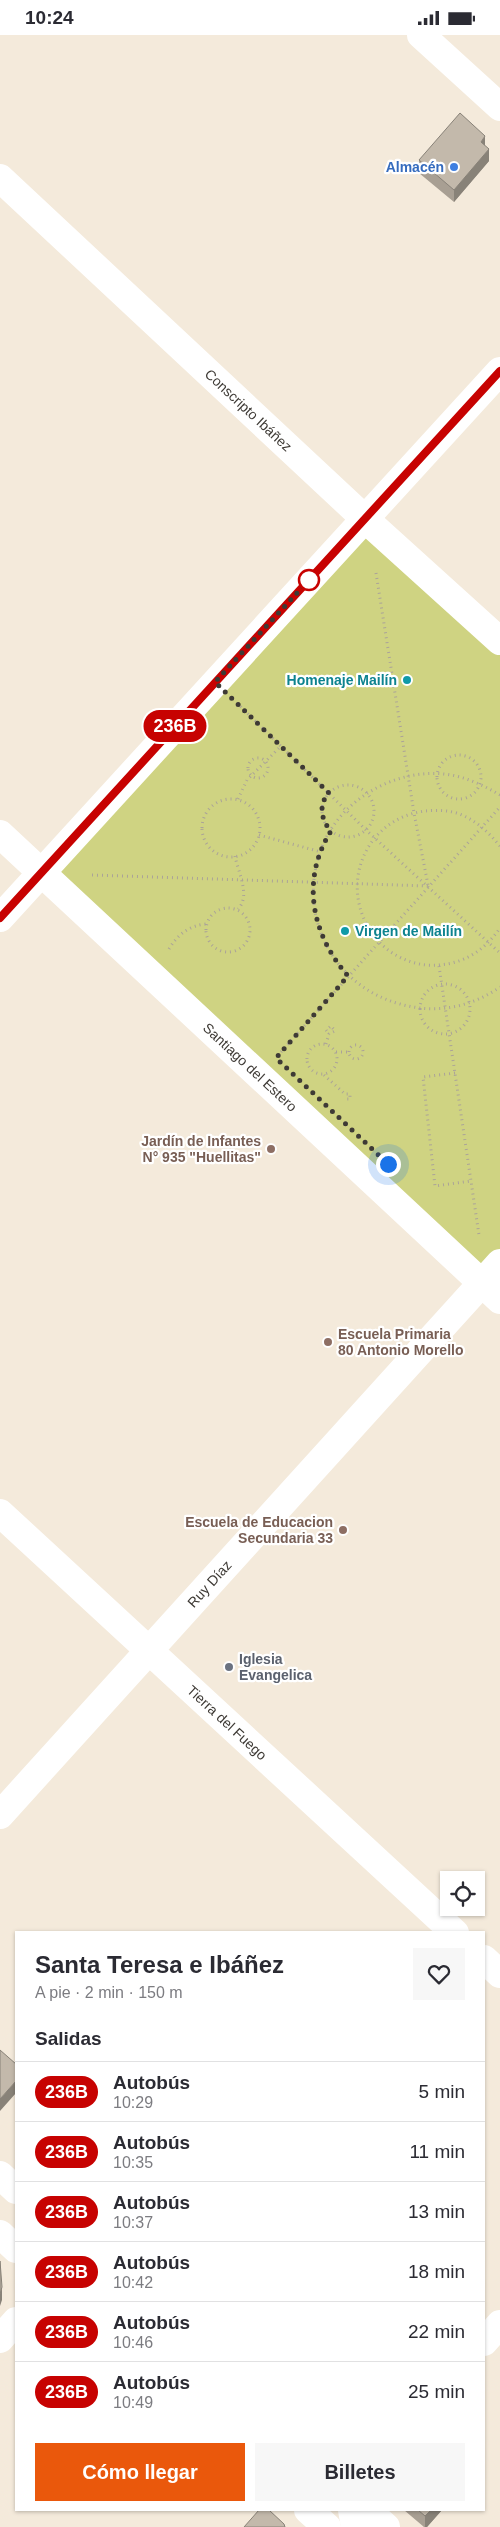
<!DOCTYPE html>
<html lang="es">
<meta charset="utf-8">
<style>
body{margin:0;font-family:Arial,sans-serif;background:#f7f7f7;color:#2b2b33;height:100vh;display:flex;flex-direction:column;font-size:19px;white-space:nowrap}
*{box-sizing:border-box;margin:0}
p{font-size:16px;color:#7c7c81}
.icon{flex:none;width:28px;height:28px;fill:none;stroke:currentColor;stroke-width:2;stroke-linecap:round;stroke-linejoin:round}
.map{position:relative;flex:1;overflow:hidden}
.drawer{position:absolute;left:15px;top:1896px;width:470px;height:580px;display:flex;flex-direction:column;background:#fff;border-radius:0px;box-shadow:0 1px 4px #0004}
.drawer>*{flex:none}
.badge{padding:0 10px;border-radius:16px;font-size:18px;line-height:32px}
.controls{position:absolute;left:440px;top:1836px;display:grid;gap:10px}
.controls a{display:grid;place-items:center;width:45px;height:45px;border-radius:0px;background:#fff;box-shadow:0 1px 4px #0004;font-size:25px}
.you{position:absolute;width:25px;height:25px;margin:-12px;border:4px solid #fff;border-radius:50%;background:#1a73e8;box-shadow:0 0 0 8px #1a73e833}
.map>.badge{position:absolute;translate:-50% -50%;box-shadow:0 0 0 2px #fff}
h2{padding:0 20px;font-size:19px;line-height:45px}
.round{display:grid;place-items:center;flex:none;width:52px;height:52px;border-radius:0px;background:#f7f7f7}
.head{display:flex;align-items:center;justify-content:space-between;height:85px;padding:0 20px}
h1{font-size:24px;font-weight:700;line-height:38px}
.primary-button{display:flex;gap:10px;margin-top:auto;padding:10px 20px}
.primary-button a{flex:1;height:58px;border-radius:0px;background:#ea580c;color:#fff;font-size:20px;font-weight:700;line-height:58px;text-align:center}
.primary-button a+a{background:#f7f7f7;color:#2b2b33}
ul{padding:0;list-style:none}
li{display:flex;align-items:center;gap:15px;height:60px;padding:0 20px;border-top:1px solid #e1e1e2}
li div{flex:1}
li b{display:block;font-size:19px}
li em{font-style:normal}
li .badge{min-width:55px;font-weight:700;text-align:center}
.status{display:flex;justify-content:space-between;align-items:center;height:35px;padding:0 25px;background:#fff;direction:ltr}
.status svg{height:14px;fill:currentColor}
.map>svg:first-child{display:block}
</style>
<div class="status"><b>10:24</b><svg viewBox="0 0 49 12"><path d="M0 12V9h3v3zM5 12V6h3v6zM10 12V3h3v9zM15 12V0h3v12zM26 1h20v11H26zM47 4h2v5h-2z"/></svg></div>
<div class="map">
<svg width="500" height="2492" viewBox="0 0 500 2492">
<rect width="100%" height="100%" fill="#f4eadb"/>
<path fill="#cfd382" d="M365 484 500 606V1228L482 1248 41 838Z"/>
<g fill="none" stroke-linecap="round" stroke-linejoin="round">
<path stroke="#aba398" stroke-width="3" stroke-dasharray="1 4" stroke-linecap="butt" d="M376 538 414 778 428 850
M237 668 366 795 500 918
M437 742a22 22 0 1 1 44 0a22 22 0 1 1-44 0Z
M248 733a10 10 0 1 1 20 0a10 10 0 1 1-20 0Z
M322 776a26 26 0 1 1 52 0a26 26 0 1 1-52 0Z
M500 760C483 750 464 741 444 739 396 734 344 763 324 807 294 875 330 950 400 969 435 979 470 973 500 952
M238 764 247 745 281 711
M202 793a29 29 0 1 1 58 0a29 29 0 1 1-58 0Z
M259 800 321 817
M500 811C489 798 478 787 462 780 451 775 437 775 425 776 363 784 337 854 375 902 387 918 407 928 426 930 458 932 482 919 500 893
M235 821C238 837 251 861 238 874
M92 840 428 851
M206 895a22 22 0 1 1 44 0a22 22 0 1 1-44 0Z
M169 914C178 899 190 890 207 889
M439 931 479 1200
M420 974a25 25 0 1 1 50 0a25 25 0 1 1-50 0Z
M307 1024a15 15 0 1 1 30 0a15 15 0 1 1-30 0Z
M326 1009 329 999 335 996 331 991 326 995 329 999
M349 1017a7 7 0 1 1 14 0a7 7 0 1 1-14 0Z
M281 1017 500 772
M336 1017H350
M455 1038 423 1042 435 1151 471 1146
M324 1040 345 1059H350V1064H345"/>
<g stroke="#fff" stroke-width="28">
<path d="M421 0 500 72"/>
<path id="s1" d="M0 143 365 484 500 606"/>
<path id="s2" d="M0 799 500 1265"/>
<path d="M0 883 500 336"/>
<path id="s3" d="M0 1478 455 1898"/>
<path id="s4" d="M0 1780 500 1228"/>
<path d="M484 1924 500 1939"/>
<path d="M0 2304 16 2286"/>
<path d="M484 2307 500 2289"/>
<path d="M352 2475 355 2492"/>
</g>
<path stroke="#fff" stroke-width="28" d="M0 2140 16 2155
M0 2199 16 2214
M308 2475 327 2492
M367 2475 386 2492"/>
</g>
<path fill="#a89f93" d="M485 111 489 126 454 167 419 138V125Z
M404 2475H442L427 2492H424Z"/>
<path fill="#888278" d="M485 101V113L481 107Z
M489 114V126L454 167V155Z
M16 2046V2058L0 2076V2064Z
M2 2252V2265L0 2271V2259Z
M431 2475H442L427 2492H425V2481Z"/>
<path fill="#c3b9ab" stroke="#888278" d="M460 78 485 101 481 107 489 114 454 155 419 125Z
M0 2015 16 2029V2046L0 2064Z
M0 2226 2 2252 0 2259Z
M259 2475H269L284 2489 285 2492H244Z
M418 2475H431L425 2481Z"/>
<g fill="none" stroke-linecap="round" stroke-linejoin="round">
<g stroke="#fff" stroke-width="11">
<path id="line" d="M0 883 500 336"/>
</g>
<use href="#line" stroke="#c70201" stroke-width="8"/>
<path stroke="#3e3a35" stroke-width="5" stroke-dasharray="0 9" d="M309 545 215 647 329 758C318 769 321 785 331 796 300 845 312 900 348 941L276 1023 388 1129"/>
</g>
<circle fill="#3f7fe0" stroke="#fff" stroke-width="2" cx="454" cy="132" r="5"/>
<circle fill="#fff" stroke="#c70201" stroke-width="2.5" cx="309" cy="545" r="10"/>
<g fill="#0f9aa8" stroke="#fff" stroke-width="2">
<circle cx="407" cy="645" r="5"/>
<circle cx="345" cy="896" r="5"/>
</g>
<g fill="#8d6e63" stroke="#fff" stroke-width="2">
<circle cx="271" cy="1114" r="5"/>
<circle cx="328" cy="1307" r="5"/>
<circle cx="343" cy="1495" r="5"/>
</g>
<circle fill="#6b7280" stroke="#fff" stroke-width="2" cx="229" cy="1632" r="5"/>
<g text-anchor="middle" stroke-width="4.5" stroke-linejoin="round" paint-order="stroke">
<g font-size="14" font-weight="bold" fill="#366cbe" stroke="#fff" text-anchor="end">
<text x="444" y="137">Almacén</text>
</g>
<g font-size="14" fill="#3e3a35" stroke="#fff">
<text dy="5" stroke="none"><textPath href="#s1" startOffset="340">Conscripto Ibáñez</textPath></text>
<text dy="5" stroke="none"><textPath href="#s2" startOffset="342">Santiago del Estero</textPath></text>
<text dy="5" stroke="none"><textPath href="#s4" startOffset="312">Ruy Díaz</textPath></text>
<text dy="5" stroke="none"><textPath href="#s3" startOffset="309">Tierra del Fuego</textPath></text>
</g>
<g font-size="14" font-weight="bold" fill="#0d838f" stroke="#fff" text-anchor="end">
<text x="397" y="650">Homenaje Mailín</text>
<text x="355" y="901" text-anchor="start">Virgen de Mailín</text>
</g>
<g font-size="14" font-weight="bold" fill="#785e54" stroke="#fff" text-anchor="end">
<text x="261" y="1111">Jardín de Infantes<tspan x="261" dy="16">N° 935 "Huellitas"</tspan></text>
<text x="338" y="1304" text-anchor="start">Escuela Primaria<tspan x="338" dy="16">80 Antonio Morello</tspan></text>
<text x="333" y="1492">Escuela de Educacion<tspan x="333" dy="16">Secundaria 33</tspan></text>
</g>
<g font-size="14" font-weight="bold" fill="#5b616d" stroke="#fff" text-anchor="start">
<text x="239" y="1629">Iglesia<tspan x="239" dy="16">Evangelica</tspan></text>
</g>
</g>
</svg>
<div class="controls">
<a><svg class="icon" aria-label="locate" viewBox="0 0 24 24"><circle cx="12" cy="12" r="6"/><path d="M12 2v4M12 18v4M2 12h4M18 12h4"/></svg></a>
</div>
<div class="you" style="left:388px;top:1129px"></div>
<b class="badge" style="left:175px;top:691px;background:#c70201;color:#fff">236B</b>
<section class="drawer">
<div class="head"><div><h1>Santa Teresa e Ibáñez</h1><p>A pie · 2 min · 150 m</p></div><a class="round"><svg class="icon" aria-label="heart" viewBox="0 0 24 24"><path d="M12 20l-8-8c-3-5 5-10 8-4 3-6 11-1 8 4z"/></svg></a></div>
<h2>Salidas</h2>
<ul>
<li><span class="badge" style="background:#c70201;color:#fff">236B</span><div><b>Autobús</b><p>10:29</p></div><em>5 min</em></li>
<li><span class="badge" style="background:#c70201;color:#fff">236B</span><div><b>Autobús</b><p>10:35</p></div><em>11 min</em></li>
<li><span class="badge" style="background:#c70201;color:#fff">236B</span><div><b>Autobús</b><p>10:37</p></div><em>13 min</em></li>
<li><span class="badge" style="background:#c70201;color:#fff">236B</span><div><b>Autobús</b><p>10:42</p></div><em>18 min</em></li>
<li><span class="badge" style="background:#c70201;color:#fff">236B</span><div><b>Autobús</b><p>10:46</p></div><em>22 min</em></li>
<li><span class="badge" style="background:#c70201;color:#fff">236B</span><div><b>Autobús</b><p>10:49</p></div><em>25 min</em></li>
</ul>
<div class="primary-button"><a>Cómo llegar</a><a>Billetes</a></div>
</section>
</div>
